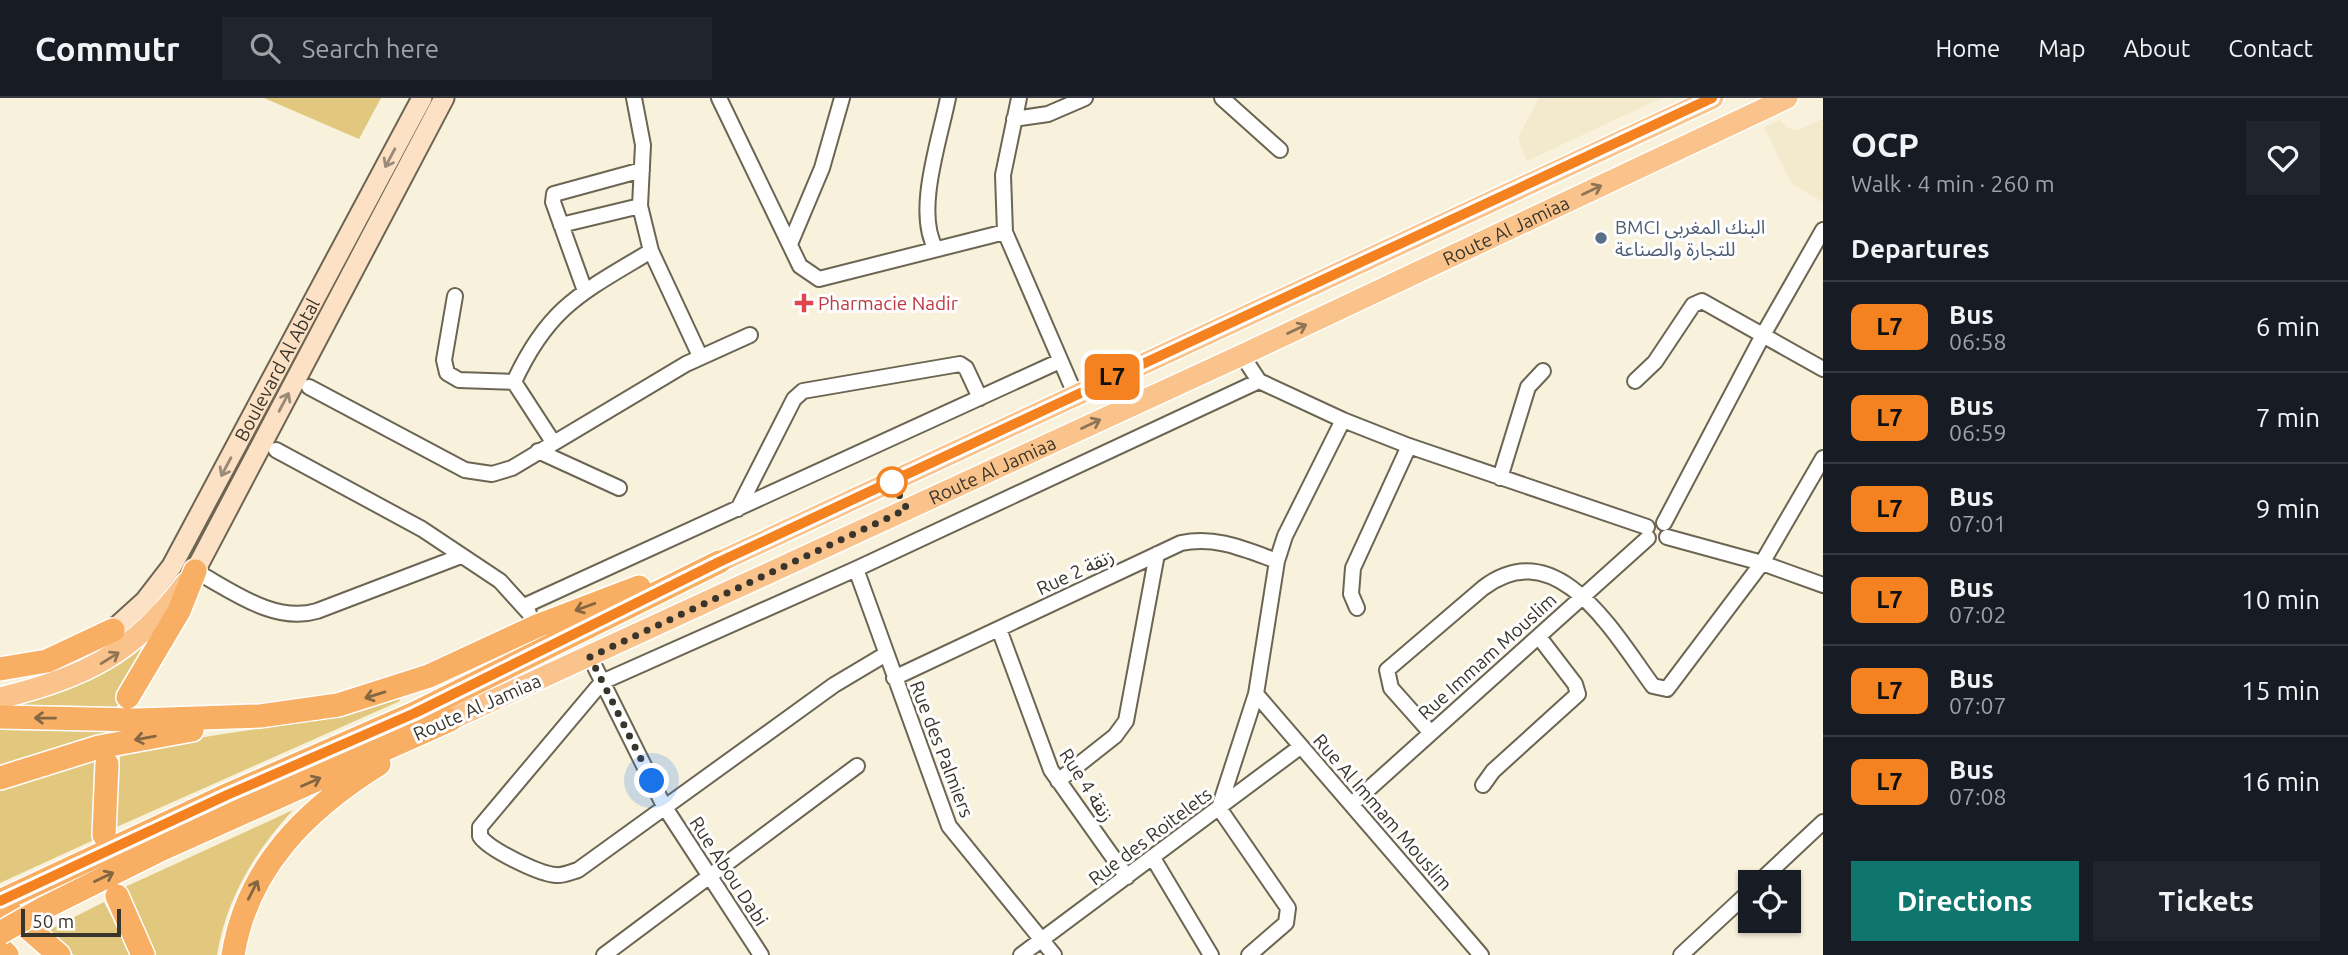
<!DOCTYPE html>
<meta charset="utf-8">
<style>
body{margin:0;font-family:Ubuntu,"Noto Sans Arabic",sans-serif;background:#20242c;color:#f1f3f6;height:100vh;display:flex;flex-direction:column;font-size:26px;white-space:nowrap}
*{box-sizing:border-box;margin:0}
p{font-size:23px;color:#9ea1a6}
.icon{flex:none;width:38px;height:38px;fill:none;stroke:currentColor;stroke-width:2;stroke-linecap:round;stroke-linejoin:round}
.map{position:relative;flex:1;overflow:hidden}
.panel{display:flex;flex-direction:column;background:#171b24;width:525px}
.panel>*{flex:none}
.badge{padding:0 14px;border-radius:10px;font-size:24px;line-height:46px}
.tools{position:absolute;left:1738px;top:772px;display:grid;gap:14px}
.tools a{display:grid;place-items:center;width:63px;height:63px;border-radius:0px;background:#171b24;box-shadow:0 2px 5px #0004;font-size:35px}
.scale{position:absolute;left:21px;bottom:18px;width:100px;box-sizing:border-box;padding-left:7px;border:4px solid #38352d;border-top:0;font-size:19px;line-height:24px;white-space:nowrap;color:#38352d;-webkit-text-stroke:5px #fefefe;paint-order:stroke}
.you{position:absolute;width:35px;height:35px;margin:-18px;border:5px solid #fff;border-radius:50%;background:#1a73e8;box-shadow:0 0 0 10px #1a73e833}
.map>.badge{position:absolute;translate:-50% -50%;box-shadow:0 0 0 4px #fff}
h2{padding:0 28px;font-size:26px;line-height:63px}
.round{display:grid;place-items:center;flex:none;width:74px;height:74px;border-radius:0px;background:#20242c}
.summary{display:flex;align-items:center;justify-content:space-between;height:119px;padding:0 28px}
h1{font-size:33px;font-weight:700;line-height:52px}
.primary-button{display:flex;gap:14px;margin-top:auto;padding:14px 28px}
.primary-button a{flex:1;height:80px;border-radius:0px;background:#0f766e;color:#fff;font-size:28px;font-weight:700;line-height:80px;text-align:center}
.primary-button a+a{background:#20242c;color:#f1f3f6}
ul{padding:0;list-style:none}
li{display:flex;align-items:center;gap:21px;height:91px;padding:0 28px;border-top:2px solid #363941}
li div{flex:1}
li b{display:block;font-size:26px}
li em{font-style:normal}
li .badge{min-width:77px;font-weight:700;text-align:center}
header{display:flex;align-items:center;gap:42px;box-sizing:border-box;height:98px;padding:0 35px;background:#171b24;border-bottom:2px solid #363941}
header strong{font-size:33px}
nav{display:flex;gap:38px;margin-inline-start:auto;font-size:24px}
.search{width:490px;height:63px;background:#20242c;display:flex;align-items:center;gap:18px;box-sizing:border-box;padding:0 24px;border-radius:0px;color:#9ea1a6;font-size:26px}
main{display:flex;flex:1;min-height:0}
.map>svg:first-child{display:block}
</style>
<header>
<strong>Commutr</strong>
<div class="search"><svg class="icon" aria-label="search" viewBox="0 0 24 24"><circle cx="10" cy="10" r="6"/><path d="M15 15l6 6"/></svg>Search here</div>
<nav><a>Home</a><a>Map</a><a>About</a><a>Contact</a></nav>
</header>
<main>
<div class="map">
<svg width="1823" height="857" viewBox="0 0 1823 857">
<rect width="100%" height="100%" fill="#f8f1dc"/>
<path fill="#f3e9cc" d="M1539 0H1661L1527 63 1518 40Z
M1823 21V104L1792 86 1764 29 1780 22 1787 30 1798 32Z"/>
<path fill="#e2c87e" d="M264 0H381L359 41Z
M171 516 116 610 0 612V609C42 600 82 589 118 564 137 551 154 532 171 516Z
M399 600 400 603 112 731 121 652 300 624Z
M0 625 157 627 0 674Z
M101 652 96 741 0 785V686Z
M293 712C255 753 226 801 217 857H153L135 826 139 817 125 789Z
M104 804 131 857H74L47 833Z"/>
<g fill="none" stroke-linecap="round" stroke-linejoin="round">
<g stroke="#6c6553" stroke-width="18">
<path id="minor" d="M634 0 643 47 640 108 651 153 700 258
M719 0 800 168 819 181 1005 134
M1019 0 1003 77 1005 134 1075 296
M1222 0 1280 52
M1014 21 1048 16 1085 0
M561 127 640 108
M790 146 822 70 842 0
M936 151C914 115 940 41 948 0
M585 193 553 104 554 96 642 72
M455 198 444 262 447 275 459 282 514 284
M1242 257 1259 283 1343 322 1409 348 1647 429
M1635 283 1655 264 1693 207 1702 203 1823 271
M309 289 465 372 492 376 512 370 686 266 750 237
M553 344 514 284C549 208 583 194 651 153
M276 352 422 431 500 483 529 515
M538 353 619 390
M1500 380 1528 289 1543 273
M738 411 794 301 803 293 960 266 966 270 980 300
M1664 425 1763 237 1823 132
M1667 439 1762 465 1823 487
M856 471 949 728 1054 857
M195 473C231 492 274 526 317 513L461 458
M524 508 1060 263
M1357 510 1351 496 1353 470 1409 348
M999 531 1051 672 1127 779
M886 556 834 587 578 772C571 774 563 778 556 777 539 776 488 751 480 738V729L602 584 856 471 1259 283
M590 559 664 708 761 857
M894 580 1181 445C1216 438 1244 451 1277 463
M1256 596 1481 857
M1431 635 1391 590 1387 572 1483 490C1558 433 1615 537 1653 588L1667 591 1762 465 1823 360
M1058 683 1115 638 1126 623 1157 456
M1483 687 1493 673 1578 596 1575 586 1539 539
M1352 706 1648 440
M1153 760 1211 857
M1759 784 1823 724
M604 857 857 668
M1021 857 1300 649
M1249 857 1286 825 1288 810 1219 710 1256 596 1277 463 1285 438 1343 322
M1681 857 1750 793"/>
</g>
<g stroke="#6c6553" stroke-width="23">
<g id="secondary">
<path d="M195 473 444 0"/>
<path id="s1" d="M113 532 145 503 172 468 422 0"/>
</g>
</g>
<g stroke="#fff" stroke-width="24">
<g id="primary">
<path d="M719 464 1713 0"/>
<path d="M0 600C84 580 134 555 186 485"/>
<path id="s2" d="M450 622 1242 257 1787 0"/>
</g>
</g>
<g stroke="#fff" stroke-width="26">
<path id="trunk" d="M0 571 47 563 113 532
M128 599 179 513 195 473
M0 619 137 622 260 618 338 607 429 578 537 528 639 489
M0 680 99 649 192 632
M104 737 107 666
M117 798 143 857
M0 803 227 697 415 615 719 464
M44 810 160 752 450 622
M6 811 59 857
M0 850 7 857
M233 857C247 769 307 711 379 666"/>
</g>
<use href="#minor" stroke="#fff" stroke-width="14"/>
<use href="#secondary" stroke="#fce1c5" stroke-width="19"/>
<use href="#primary" stroke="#fac38b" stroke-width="21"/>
<use href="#trunk" stroke="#f8af64" stroke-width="23"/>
<g stroke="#fff" stroke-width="26" stroke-linecap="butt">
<path id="trunk-bridge" d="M0 835 44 810"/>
</g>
<use href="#trunk-bridge" stroke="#f8af64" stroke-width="23"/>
</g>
<defs><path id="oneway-shaft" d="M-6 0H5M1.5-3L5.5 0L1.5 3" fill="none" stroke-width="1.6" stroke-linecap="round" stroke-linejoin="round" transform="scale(1.75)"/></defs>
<g stroke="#9a8b79">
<use href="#oneway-shaft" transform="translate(390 60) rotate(118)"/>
<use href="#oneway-shaft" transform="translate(284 304) rotate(-62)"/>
<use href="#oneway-shaft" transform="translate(226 369) rotate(118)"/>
</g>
<g stroke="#8f7557">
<use href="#oneway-shaft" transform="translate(1592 92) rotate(-25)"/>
<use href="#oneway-shaft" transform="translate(1297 231) rotate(-25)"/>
<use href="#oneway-shaft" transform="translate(1091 326) rotate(-25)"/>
<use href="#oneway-shaft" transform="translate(110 560) rotate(-32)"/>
</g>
<g stroke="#856643">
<use href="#oneway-shaft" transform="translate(585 509) rotate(160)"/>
<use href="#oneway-shaft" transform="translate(375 597) rotate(163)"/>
<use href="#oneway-shaft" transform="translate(45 620) rotate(-179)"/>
<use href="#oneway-shaft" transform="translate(145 640) rotate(170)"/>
<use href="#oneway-shaft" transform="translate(311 684) rotate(-24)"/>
<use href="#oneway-shaft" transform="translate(104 779) rotate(-26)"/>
<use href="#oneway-shaft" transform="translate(253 792) rotate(-63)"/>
</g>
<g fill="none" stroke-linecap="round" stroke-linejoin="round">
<g stroke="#fff" stroke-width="16">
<path id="line" d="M0 803 227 697 415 615 719 464 1712 0"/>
</g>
<use href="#line" stroke="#f58220" stroke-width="10"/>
<path stroke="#38352d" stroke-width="7" stroke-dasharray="0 12.6" d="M652 683 590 559 907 411 892 384"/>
</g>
<circle fill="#5c6f8a" stroke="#fefefe" stroke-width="2.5" cx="1601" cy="140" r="7"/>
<path fill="#e0444e" stroke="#fefefe" stroke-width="2.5" d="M800.5 194.5h7v7h7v7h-7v7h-7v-7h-7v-7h7z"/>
<circle fill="#fff" stroke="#f58220" stroke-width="3.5" cx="892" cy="384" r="14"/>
<g text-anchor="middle" stroke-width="6" stroke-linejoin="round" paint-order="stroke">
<g font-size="19" fill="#4e5e75" stroke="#fefefe" text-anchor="start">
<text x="1615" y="136">BMCI البنك المغربي<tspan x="1615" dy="22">للتجارة والصناعة</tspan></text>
</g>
<g font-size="19" fill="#38352d" stroke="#fefefe">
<text dy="7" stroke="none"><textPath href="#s2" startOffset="1164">Route Al Jamiaa</textPath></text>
<text dy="7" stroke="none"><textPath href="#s1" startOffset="310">Boulevard Al Abtal</textPath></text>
<text dy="7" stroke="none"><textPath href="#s2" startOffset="597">Route Al Jamiaa</textPath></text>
<text transform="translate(1075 474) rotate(-25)" y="7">Rue 2 زنقة</text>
<text transform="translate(1487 558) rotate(-42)" y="7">Rue Immam Mouslim</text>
<text transform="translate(477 609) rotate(-24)" y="7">Route Al Jamiaa</text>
<text transform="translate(942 651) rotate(69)" y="7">Rue des Palmiers</text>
<text transform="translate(1087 687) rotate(57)" y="7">Rue 4 زنقة</text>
<text transform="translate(1383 714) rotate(49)" y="7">Rue Al Immam Mouslim</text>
<text transform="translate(1150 738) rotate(-37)" y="7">Rue des Roitelets</text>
<text transform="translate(729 773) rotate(57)" y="7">Rue Abou Dabi</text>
</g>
<g font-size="19" fill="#be3a42" stroke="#fefefe" text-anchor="start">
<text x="818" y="212">Pharmacie Nadir</text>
</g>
</g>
</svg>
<div class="tools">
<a><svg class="icon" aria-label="locate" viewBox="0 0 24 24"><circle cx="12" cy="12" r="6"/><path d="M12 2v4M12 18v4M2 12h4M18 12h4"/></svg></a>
</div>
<div class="scale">50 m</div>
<div class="you" style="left:652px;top:683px"></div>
<b class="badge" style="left:1112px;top:279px;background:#f58220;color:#111">L7</b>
</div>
<section class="panel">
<div class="summary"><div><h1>OCP</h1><p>Walk · 4 min · 260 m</p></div><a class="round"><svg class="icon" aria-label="heart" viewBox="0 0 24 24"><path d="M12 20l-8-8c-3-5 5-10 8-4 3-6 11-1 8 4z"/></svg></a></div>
<h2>Departures</h2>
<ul>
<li><span class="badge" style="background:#f58220;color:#111">L7</span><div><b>Bus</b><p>06:58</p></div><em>6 min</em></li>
<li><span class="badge" style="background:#f58220;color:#111">L7</span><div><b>Bus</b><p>06:59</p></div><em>7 min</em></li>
<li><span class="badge" style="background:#f58220;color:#111">L7</span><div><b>Bus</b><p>07:01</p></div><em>9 min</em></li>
<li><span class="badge" style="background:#f58220;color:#111">L7</span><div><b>Bus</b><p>07:02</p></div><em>10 min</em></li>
<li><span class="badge" style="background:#f58220;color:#111">L7</span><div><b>Bus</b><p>07:07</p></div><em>15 min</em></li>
<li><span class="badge" style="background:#f58220;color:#111">L7</span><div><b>Bus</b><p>07:08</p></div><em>16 min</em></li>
</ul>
<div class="primary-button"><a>Directions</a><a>Tickets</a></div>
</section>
</main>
